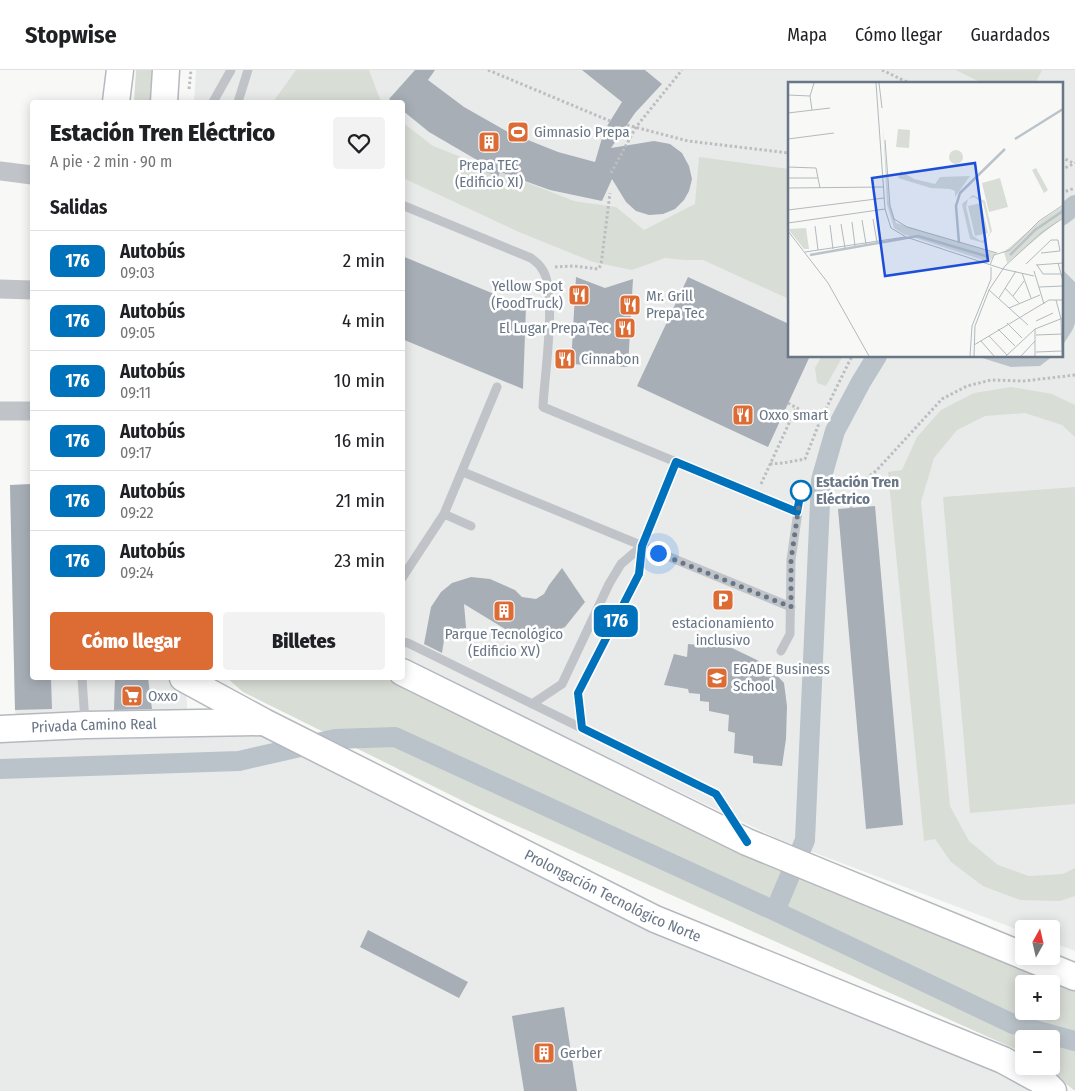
<!DOCTYPE html>
<html lang="es">
<meta charset="utf-8">
<style>
body{margin:0;font-family:"Fira Sans Condensed",sans-serif;background:#f2f2f2;color:#202124;height:100vh;display:flex;flex-direction:column;font-size:19px;white-space:nowrap}
*{box-sizing:border-box;margin:0}
p{font-size:16px;color:#757577}
.icon{flex:none;width:28px;height:28px;fill:none;stroke:currentColor;stroke-width:2;stroke-linecap:round;stroke-linejoin:round}
.map{position:relative;flex:1;overflow:hidden}
.side{position:absolute;left:30px;top:30px;width:375px;height:580px;display:flex;flex-direction:column;background:#fff;border-radius:5px;box-shadow:0 2px 12px #0003}
.side>*{flex:none}
.badge{padding:0 10px;border-radius:8px;font-size:18px;line-height:32px}
.needle{width:32px;rotate:8deg}
.buttons{position:absolute;left:1015px;top:850px;display:grid;gap:10px}
.buttons a{display:grid;place-items:center;width:45px;height:45px;border-radius:5px;background:#fff;box-shadow:0 2px 12px #0003;font-size:25px}
.you{position:absolute;width:25px;height:25px;margin:-12px;border:4px solid #fff;border-radius:50%;background:#1a73e8;box-shadow:0 0 0 8px #1a73e833}
.map>.badge{position:absolute;translate:-50% -50%;box-shadow:0 0 0 2px #fff}
h2{padding:0 20px;font-size:19px;line-height:45px}
.round{display:grid;place-items:center;flex:none;width:52px;height:52px;border-radius:5px;background:#f2f2f2}
.overview{display:flex;align-items:center;justify-content:space-between;height:85px;padding:0 20px}
h1{font-size:24px;font-weight:800;line-height:38px}
.button{display:flex;gap:10px;margin-top:auto;padding:10px 20px}
.button a{flex:1;height:58px;border-radius:5px;background:#dc6b34;color:#fff;font-size:20px;font-weight:800;line-height:58px;text-align:center}
.button a+a{background:#f2f2f2;color:#202124}
ul{padding:0;list-style:none}
li{display:flex;align-items:center;gap:15px;height:60px;padding:0 20px;border-top:1px solid #e0e0e0}
li div{flex:1}
li b{display:block;font-size:19px}
li em{font-style:normal}
li .badge{min-width:55px;font-weight:700;text-align:center}
header{display:flex;align-items:center;gap:30px;box-sizing:border-box;height:70px;padding:0 25px;background:#fff;border-bottom:1px solid #e0e0e0}
header strong{font-size:24px}
nav{display:flex;gap:28px;margin-inline-start:auto;font-size:18px}
.map>svg:first-child{display:block}
</style>
<header>
<strong>Stopwise</strong>
<nav><a>Mapa</a><a>Cómo llegar</a><a>Guardados</a></nav>
</header>
<div class="map">
<svg width="1075" height="1021" viewBox="0 0 1075 1021">
<rect width="100%" height="100%" fill="#f8f9f6"/>
<path fill="#e9ebea" fill-rule="evenodd" d="M196 0H1075V881L1051 872V859H1024V862L778 769 403 589 402 32H194ZM789 14H1061V286H789Z
M32 414V608H181L187 629V653L264 652 1053 1021H0V659L17 658 15 640 10 415Z"/>
<path fill="#d8ddd6" fill-rule="evenodd" d="M136 0H152L150 32H134Z
M296 0H369L381 32H273Z
M956 0H1042L1035 14H984Z
M402 52 433 76 574 131 616 137 644 160 695 134 699 87 789 99V229L703 190H686L665 188 632 200 593 192 519 162 403 108Z
M822 286H843L826 316 817 313 815 298Z
M1011 317 1052 324 1075 335V367L1062 355 1025 343 985 346 957 360 934 388 921 432 950 736 969 771 998 795 1029 806 1063 804 1075 798V826L1060 831 1020 830 983 816 951 792 935 769 924 771 888 402 902 400 917 367 941 340 974 323Z
M1075 417V734L970 743 943 427Z
M227 608H384L1049 911 1075 920V1021L1043 996H1051V969H1024V983L475 737 243 622ZM1024 914H1051V941H1024Z"/>
<path fill="#bac3c9" d="M1061 198 1075 212V253L1073 259 1061 278Z
M976 286H1053L1040 296 1011 297Z"/>
<g fill="none" stroke-linecap="round" stroke-linejoin="round">
<path stroke="#bac3c9" stroke-width="20" d="M1061 146 1075 135
M0 699 239 691 335 669 395 667 775 841 1013 954 1075 971
M775 841 805 770 821 410 835 361 861 312 877 286"/>
</g>
<path fill="#a7aeb6" d="M415 0H435L428 10 464 37 508 62 558 82 595 92 604 61 622 32 582 0H645L662 14 635 43 611 78 654 71 670 74 682 83 689 96 692 109 689 121 684 130 675 139 663 144 649 145 636 141 626 132 612 109 602 131 550 120 500 102 498 107 473 96 477 90 429 62 402 40V32H393L389 29Z
M402 186 526 237 523 319 402 269Z
M576 207 605 218 633 209 628 297 571 294Z
M688 207 789 254V286H810L768 377 637 316Z
M32 414V608H51L52 639 15 640 10 415Z
M875 436 903 755 866 759 838 439Z
M562 498 585 532 565 557 537 569 510 567V562L464 534 467 569 444 570 442 583 424 574 431 537 441 522 452 513 471 507 490 509 515 520 522 527 536 529 544 524 549 515Z
M688 574 732 578 757 590 774 602 784 613 787 636 786 669 782 696 753 693V686L734 683 735 663 728 661 729 645 709 641V632L700 631V624L689 623 688 619 664 615 674 584 687 587Z
M115 608H148L152 639 114 640Z
M368 860 468 912 459 928 360 877Z
M564 937 577 1021H524L512 946Z"/>
<g fill="none" stroke-linecap="round" stroke-linejoin="round">
<g stroke="#b5b9bf" stroke-width="29">
<g id="secondary">
<path d="M116 32 120 0"/>
<path d="M164 32 166 0"/>
<path d="M402 602 747 772 1024 886"/>
<path id="s1" d="M183 608 264 652 655 849 1003 990 1045 1013 1053 1021"/>
<path id="s2" d="M0 659 85 655 263 652"/>
<path d="M1024 886 1075 907"/>
</g>
</g>
<path stroke="#bbbdc0" stroke-width="3" stroke-dasharray="2.5 2.5" stroke-linecap="butt" d="M488 0 610 51
M882 0 911 14
M189 19 191 0
M627 55 688 71 789 83
M1061 87 1073 93
M1061 100 1075 93
M611 103 636 57 682 0
M1061 123 1075 118
M555 197 574 196 598 199 601 195 610 123
M788 333 820 351 852 286
M770 394 783 393 805 389 820 351
M761 414 796 338
M851 438 856 416 876 401 942 329 967 316 991 310 1024 311 1075 305"/>
<path stroke="#c0c4c8" stroke-width="9" d="M213 32 231 0
M238 32 248 0
M402 135 531 188C535 191 540 195 542 199 558 220 544 308 543 337L797 442
M463 402 791 537
M444 444 471 456
M402 508 444 444 497 317
M402 572 408 573 716 724 739 759
M781 581 790 564 791 490 801 421
M82 608 85 652
M532 634 562 614 609 514 621 494 642 476
M582 658 578 623 639 503 642 476 676 392"/>
<path stroke="#c0c4c8" stroke-width="19" d="M0 101 32 105
M0 219 32 220
M0 341H32"/>
<use href="#secondary" stroke="#fff" stroke-width="26"/>
</g>
<g fill="none" stroke-linecap="round" stroke-linejoin="round">
<g stroke="#fff" stroke-width="11">
<path id="line" d="M747 772 716 724 582 658 578 623 639 504 642 476 676 392 797 442 801 421"/>
</g>
<use href="#line" stroke="#0072bc" stroke-width="8"/>
<path stroke="#697686" stroke-width="5" stroke-dasharray="0 9" d="M658 483 791 537V490L801 421"/>
</g>
<defs>
<g id="stadium-square" transform="scale(1.125)"><rect x="-9" y="-9" width="18" height="18" rx="4" fill="#dc6b34" stroke="#fff"/><path d="M0-5a6.5 5 0 1 0 0 10a6.5 5 0 1 0 0-10ZM-3.5-1.8h7v3.6h-7Z" fill="#fff"/></g>
<g id="building-square" transform="scale(1.125)"><rect x="-9" y="-9" width="18" height="18" rx="4" fill="#dc6b34" stroke="#fff"/><path d="M-4-6H4V6H1V3H-1V6H-4ZM-2.5-4.3h1.7v1.8h-1.7ZM.8-4.3h1.7v1.8H.8ZM-2.5-1h1.7V.8h-1.7ZM.8-1h1.7V.8H.8Z" fill="#fff"/></g>
<g id="restaurant-square" transform="scale(1.125)"><rect x="-9" y="-9" width="18" height="18" rx="4" fill="#dc6b34" stroke="#fff"/><path d="M-5-6h1v4h1v-4h1v4h1v-4h1v5L-1.5 .5V6h-2V.5L-5-1ZM5-6V6H3V1.5H1.5Q1.5-4 5-6Z" fill="#fff"/></g>
<g id="parking-square" transform="scale(1.125)"><rect x="-9" y="-9" width="18" height="18" rx="4" fill="#dc6b34" stroke="#fff"/><path d="M-3.5-5.5H1a3.5 3.5 0 0 1 0 7H-1V5.5H-3.5ZM-1-3.4V-.6H.8a1.4 1.4 0 0 0 0-2.8Z" fill="#fff"/></g>
<g id="university-square" transform="scale(1.125)"><rect x="-9" y="-9" width="18" height="18" rx="4" fill="#dc6b34" stroke="#fff"/><path d="M0-5L7-2L0 1L-7-2ZM-4 1L0 2.5L4 1V4Q0 6-4 4Z" fill="#fff"/></g>
<g id="supermarket-square" transform="scale(1.125)"><rect x="-9" y="-9" width="18" height="18" rx="4" fill="#dc6b34" stroke="#fff"/><path d="M-6-5.5h2.5l.6 2H6L4.5 2H-2.5L-4.4-4H-6ZM-1.5 3.2a1.3 1.3 0 1 0 .1 0ZM3 3.2a1.3 1.3 0 1 0 .1 0Z" fill="#fff"/></g>
</defs>
<g fill-rule="evenodd">
<use href="#stadium-square" x="518" y="62"/>
<use href="#building-square" x="489" y="72"/>
<use href="#restaurant-square" x="579" y="225"/>
<use href="#restaurant-square" x="630" y="235"/>
<use href="#restaurant-square" x="625" y="258"/>
<use href="#restaurant-square" x="565" y="289"/>
<use href="#restaurant-square" x="743" y="345"/>
<use href="#parking-square" x="723" y="530"/>
<use href="#building-square" x="504" y="541"/>
<use href="#university-square" x="717" y="608"/>
<use href="#supermarket-square" x="132" y="626"/>
<use href="#building-square" x="544" y="983"/>
</g>
<circle fill="#fff" stroke="#0072bc" stroke-width="2.5" cx="801" cy="421" r="10"/>
<g text-anchor="middle" stroke-width="5" stroke-linejoin="round" paint-order="stroke">
<g font-size="15" fill="#697686" stroke="#fff" text-anchor="start">
<text x="534" y="67">Gimnasio Prepa</text>
<text x="489" y="100" text-anchor="middle">Prepa TEC<tspan x="489" dy="17">(Edificio XI)</tspan></text>
<text x="563" y="221" text-anchor="end">Yellow Spot<tspan x="563" dy="17">(FoodTruck)</tspan></text>
<text x="646" y="231">Mr. Grill<tspan x="646" dy="17">Prepa Tec</tspan></text>
<text x="609" y="263" text-anchor="end">El Lugar Prepa Tec</text>
<text x="581" y="294">Cinnabon</text>
<text x="759" y="350">Oxxo smart</text>
<text x="723" y="558" text-anchor="middle">estacionamiento<tspan x="723" dy="17">inclusivo</tspan></text>
<text x="504" y="569" text-anchor="middle">Parque Tecnológico<tspan x="504" dy="17">(Edificio XV)</tspan></text>
<text x="733" y="604">EGADE Business<tspan x="733" dy="17">School</tspan></text>
<text x="148" y="631">Oxxo</text>
<text x="560" y="988">Gerber</text>
</g>
<g font-size="15" font-weight="bold" fill="#697686" stroke="#fff" text-anchor="start">
<text x="816" y="417">Estación Tren<tspan x="816" dy="17">Eléctrico</tspan></text>
</g>
<g font-size="15" fill="#697686" stroke="#fff">
<text dy="5" stroke="none"><textPath href="#s2" startOffset="94">Privada Camino Real</textPath></text>
<text dy="5" stroke="none"><textPath href="#s1" startOffset="482">Prolongación Tecnológico Norte</textPath></text>
</g>
</g>
<g transform="translate(788 12)">
<rect width="275" height="275" fill="#f8f9f6"/>
<path d="M95 43 101 119 108 141 208 171 201 180 115 152 106 146 99 122ZM110 47 122 48 121 66 108 65ZM161 75a7 7 0 1 1 14 0a7 7 0 1 1-14 0ZM248 86 260 108 256 111 244 88ZM113 89 126 97 147 102 152 95 182 94 167 115V109L162 107 143 106 110 96ZM212 96 220 125 201 130 194 101ZM185 113 197 119 204 149 196 161 182 157 174 122ZM186 115 195 121 202 150 199 156 193 159 185 154 178 125 180 117ZM193 121 200 151 187 154 180 124ZM275 124V135L219 181 216 170 252 139ZM18 146 21 167H16L0 147Z" fill="#d8ddd6" fill-rule="evenodd"/>
<path fill="none" stroke="#bac3c9" stroke-width="2.5" d="M227 57 275 27M171 161 168 124 172 111 217 67M22 173 130 154 201 175M222 173 247 148 275 129"/>
<path fill="none" stroke="#b2b9bf" stroke-width="1" d="M88 1 97 127 103 146 118 155 215 187M91 1 94 26M0 13 22 14M24 28 22 14 26 1M0 31 42 26M0 57 46 51M97 58 102 124 106 137 119 145 209 171M0 85 28 86 32 106M0 96H30M0 106 95 105M0 128 96 116M85 137 89 160M74 138 78 162M64 140 67 164M0 141 97 127M53 142 57 166M42 143 45 167M27 144 30 168M0 149 40 201 81 274M17 170 117 155M253 171 272 169 270 158H263M270 181 275 199M238 182 263 158M202 183 206 173 222 168 251 139 275 123M248 183 275 181M249 183 255 192H273M215 187 246 194M246 189 256 222M234 191 243 216M251 205 275 204M217 206 231 221M201 208 240 243M225 214 236 199M211 216 228 189M268 218 273 237 274 274M221 226 252 213M248 239 265 231M219 241 234 256M210 247 227 264M247 247V274M248 253 275 252M201 254 219 273M193 259 206 274M186 263 261 218H275M248 270 274 269M182 274 184 244 203 197V185M186 274 187 244 201 208 217 184 253 151 275 136M218 274 247 247 275 236M233 274 247 259"/>
<path fill="#1d4ed8" fill-opacity="0.15" stroke="#1d4ed8" stroke-width="2.5" d="M187 81 200 179 97 194 84 96Z"/>
<rect width="275" height="275" fill="none" stroke="#697686" stroke-width="2.5"/>
</g>
</svg>
<div class="buttons">
<a><svg class="needle" viewBox="-14 -14 28 28"><path d="M0-13l5 13h-10z" fill="#e53935"/><path d="M0 13l5-13h-10z" fill="#757577"/></svg></a>
<a>+</a>
<a>−</a>
</div>
<div class="you" style="left:658px;top:483px"></div>
<b class="badge" style="left:616px;top:551px;background:#0072bc;color:#fff">176</b>
<section class="side">
<div class="overview"><div><h1>Estación Tren Eléctrico</h1><p>A pie · 2 min · 90 m</p></div><a class="round"><svg class="icon" aria-label="heart" viewBox="0 0 24 24"><path d="M12 20l-8-8c-3-5 5-10 8-4 3-6 11-1 8 4z"/></svg></a></div>
<h2>Salidas</h2>
<ul>
<li><span class="badge" style="background:#0072bc;color:#fff">176</span><div><b>Autobús</b><p>09:03</p></div><em>2 min</em></li>
<li><span class="badge" style="background:#0072bc;color:#fff">176</span><div><b>Autobús</b><p>09:05</p></div><em>4 min</em></li>
<li><span class="badge" style="background:#0072bc;color:#fff">176</span><div><b>Autobús</b><p>09:11</p></div><em>10 min</em></li>
<li><span class="badge" style="background:#0072bc;color:#fff">176</span><div><b>Autobús</b><p>09:17</p></div><em>16 min</em></li>
<li><span class="badge" style="background:#0072bc;color:#fff">176</span><div><b>Autobús</b><p>09:22</p></div><em>21 min</em></li>
<li><span class="badge" style="background:#0072bc;color:#fff">176</span><div><b>Autobús</b><p>09:24</p></div><em>23 min</em></li>
</ul>
<div class="button"><a>Cómo llegar</a><a>Billetes</a></div>
</section>
</div>
